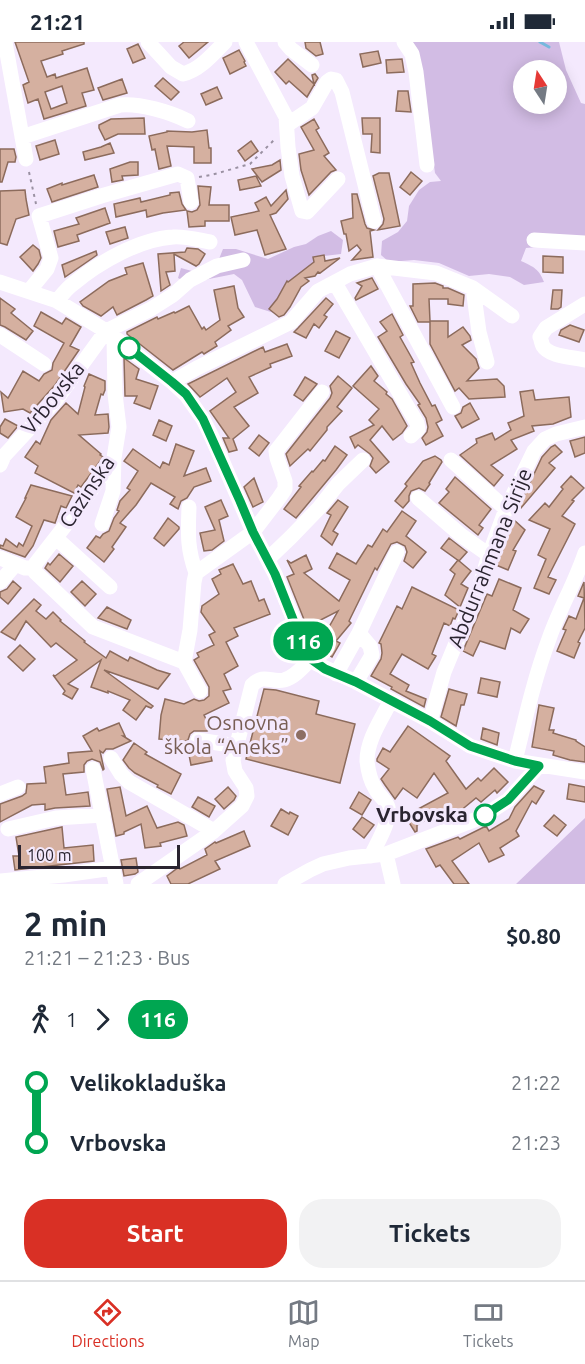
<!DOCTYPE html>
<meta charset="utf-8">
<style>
body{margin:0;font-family:Ubuntu,sans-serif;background:#f2f2f3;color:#1f2937;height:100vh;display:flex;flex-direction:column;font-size:22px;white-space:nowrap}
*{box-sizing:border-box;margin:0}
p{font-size:20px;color:#747a83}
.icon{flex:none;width:33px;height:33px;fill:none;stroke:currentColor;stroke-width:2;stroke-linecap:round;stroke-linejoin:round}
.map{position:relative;height:842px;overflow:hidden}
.details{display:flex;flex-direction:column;background:#fff;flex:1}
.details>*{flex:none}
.badge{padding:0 12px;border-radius:20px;font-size:21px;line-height:39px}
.needle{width:39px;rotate:348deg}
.tools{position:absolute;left:513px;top:18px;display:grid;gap:12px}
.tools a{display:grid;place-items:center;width:54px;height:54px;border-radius:50%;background:#fff;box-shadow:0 3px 15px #0003;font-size:30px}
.scale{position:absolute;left:18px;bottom:15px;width:162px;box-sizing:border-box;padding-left:6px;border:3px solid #2a2430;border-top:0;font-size:16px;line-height:21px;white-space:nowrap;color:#2a2430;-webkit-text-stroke:4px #f4e9fd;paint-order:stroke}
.map>.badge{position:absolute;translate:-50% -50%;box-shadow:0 0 0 3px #fff}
.legs{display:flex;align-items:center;gap:9px;height:66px;padding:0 24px;font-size:20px}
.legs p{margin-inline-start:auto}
.headline{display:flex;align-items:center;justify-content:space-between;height:102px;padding:0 24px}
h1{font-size:33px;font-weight:700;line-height:45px}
.cta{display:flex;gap:12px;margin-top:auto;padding:12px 24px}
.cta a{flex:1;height:69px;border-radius:24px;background:#d93025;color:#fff;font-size:24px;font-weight:700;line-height:69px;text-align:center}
.cta a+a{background:#f2f2f3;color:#1f2937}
ul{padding:0 24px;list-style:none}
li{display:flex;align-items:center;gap:21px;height:60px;font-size:22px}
li i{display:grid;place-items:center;width:9px;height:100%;margin:0 8px;background:currentColor}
li i::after{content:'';width:15px;height:15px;margin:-8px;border:4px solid;border-radius:50%;background:#fff}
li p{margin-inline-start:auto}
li:first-child i{background:linear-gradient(#0000 50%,currentColor 0)}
li:last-child i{background:linear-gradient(currentColor 50%,#0000 0)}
.status{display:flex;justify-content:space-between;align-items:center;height:42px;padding:0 30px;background:#fff;direction:ltr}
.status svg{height:16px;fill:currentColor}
.tabs{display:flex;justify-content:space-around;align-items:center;height:84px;border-top:2px solid #e0e1e3;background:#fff;font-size:16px;color:#747a83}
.tabs a{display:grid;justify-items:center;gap:3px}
.tabs .active{color:#d93025}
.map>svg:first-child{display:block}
</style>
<div class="status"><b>21:21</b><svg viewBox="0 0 49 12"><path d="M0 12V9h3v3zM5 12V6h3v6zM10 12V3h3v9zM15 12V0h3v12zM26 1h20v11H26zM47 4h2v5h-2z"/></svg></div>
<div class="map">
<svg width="585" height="842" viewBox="0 0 585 842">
<rect width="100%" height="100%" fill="#f4e9fd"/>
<path fill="#d2bce4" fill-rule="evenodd" d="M410 0H559L566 28 581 61 585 62V201L526 206 521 219C534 225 539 227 544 240L524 243 510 235 489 232 469 234 439 221 414 218 389 220 381 213 382 199 398 190 407 179 409 164 419 148 430 140 441 139 435 131 419 15ZM524 28H556V62H524Z
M331 189 343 198 341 212 324 214 274 271 255 265 242 238 234 232 199 239 186 240 178 236 181 226 199 231 219 217 223 207H236L268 217 294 205 306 202 318 194Z
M585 776V842H516Z"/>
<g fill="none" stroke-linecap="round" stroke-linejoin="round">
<path stroke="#76b8dd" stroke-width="3" d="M540 0 549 5"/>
</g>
<path fill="#d5b0a0" stroke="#8c6b5c" stroke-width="1.5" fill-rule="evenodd" d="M15 0H84V2L62 9 63 12 41 19 47 35 55 32 56 36 87 26 94 48 82 51 86 64 44 77 38 57 28 61 23 43 29 40ZM62 44 67 61 51 67 45 50Z
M184 0H208L189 16 179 4Z
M305 0H320L323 12 316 14 306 6Z
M138 2 145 16 133 21 127 7Z
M239 8 245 19 244 20 246 24 230 32 223 16Z
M378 9 381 21 363 25 360 12Z
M288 17 314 42 312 33 315 32 318 36 307 55 289 39 286 42 275 30Z
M402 17 404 30 387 31 386 18Z
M163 36 179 50 171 58 155 44Z
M122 37 127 51 103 58 98 46Z
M217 45 222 56 206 63 201 52Z
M398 49H408L411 70 396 69Z
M144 76 145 92H118L105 98 99 86V83L111 77Z
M362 76H380V111L371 110 372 92H363Z
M314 77 319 86 316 88 329 111 324 114 336 128 331 130 309 153 301 128 299 112 314 108 301 85Z
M207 88 209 106H211V121H194V105L167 104 171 124 159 127 155 107 152 108 149 94 167 90V89L192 90Z
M55 98 59 112 40 118 36 104Z
M251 99 258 109 245 119 238 109Z
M110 101 114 111 85 118 83 110 101 105Z
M0 107H14L16 115 15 120H8L2 140H0Z
M280 118 281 128 262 140 252 127 272 123Z
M130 120H138V133L122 134 123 138 112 140 110 127Z
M411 130 422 139 410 153 400 145Z
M379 131H389L400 184 378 188 383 182 384 177 373 134Z
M94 133 98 145 52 160 47 147 62 141V143Z
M256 134 261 144 240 148 238 138Z
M198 144 211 145 209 163H229V179H205V184L189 185 187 169 192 170 197 168 200 163Z
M25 148 26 157 29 173 16 177 7 203 0 201V149Z
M286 148 288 157 276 171 270 173 286 207 265 213 257 188 235 193 231 175 259 169 255 161 266 155 271 164Z
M179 150 182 162 186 168 163 171 147 175 146 168 116 175 114 162 140 156 141 160 170 153V151Z
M352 152H357L365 182 367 186 374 188 370 189 373 215 352 218 361 208 357 203 349 209 346 192H344L341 179 353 176Z
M105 166 110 181 77 193 79 199 58 205 54 189 79 182 76 176Z
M125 185 128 196 110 202 106 190Z
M33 203 39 208 41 216 38 222 33 229 20 215Z
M187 206 198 207 205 212 199 222 196 224 174 212 175 229 166 230 170 243 161 249 158 212 185 210Z
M96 209 97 213 65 235 62 223Z
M324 213 325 219 340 216 320 231 318 230 315 234 305 236 309 239 301 245 290 265 284 273 279 275 269 267 277 257 287 239 288 240 314 220 313 215Z
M543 214 563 215V231L543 230Z
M143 221 153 254 146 258 117 273 113 265 101 274 83 264 80 260 109 239 127 232 125 226Z
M372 236 378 247 356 258 355 256 362 244 357 241Z
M435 241 443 244V246H448L464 253 463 264 448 262V257H429L430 279H448V295L463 285 470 294 471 298 462 303 476 317 479 326 467 339 497 337 504 344 505 355 469 357 459 346 455 349 430 302V280H418L410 264H413V242Z
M234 244 238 266 244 275 228 284 231 288 215 300 217 304 204 312 202 310 173 328 127 292V290L157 275 158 277 174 270 175 271 189 264 202 287 204 285 206 288 220 278 214 248Z
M553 248H562L561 265 558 267H551Z
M0 256 15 267 11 271 33 289 26 298 5 285 0 283Z
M326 256 333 262 324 273 327 275 319 286 314 282 306 296 294 290 298 286Z
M41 270 62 282 66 276 81 285 70 304 79 308 55 343 30 371 23 367 4 370 1 350 8 356 23 329 39 339 44 332 52 328 53 321 64 301 34 284Z
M392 272 403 293 400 295 414 320 411 321 420 341 432 364 435 363 442 378 436 381 443 394 426 403 422 396 427 390 428 385 426 376 418 363 420 362 406 342 378 295 387 289 380 280Z
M570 283 584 288 579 300 559 293 561 288Z
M336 289 350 296 339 316 325 309Z
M287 302 292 314 270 322 271 325 249 335 258 351 234 365 249 384 233 397 237 408 229 410 223 396H229L210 369 236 350 227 336 200 355 188 342 263 305 265 310Z
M124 316 139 327 136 337 158 344 150 367 134 361 137 354H125Z
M371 324 378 334 374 339 387 350 386 352 392 357 407 384 402 391 393 398 382 384 370 398 389 420 376 431 370 424 373 416 370 412 358 403 355 406 350 395 374 383 369 378 379 367 353 344Z
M89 332 105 339V348L103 353 101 352 95 373 108 372 109 385 108 391 79 393 101 412 100 413 103 415 81 445 78 443 74 451 35 431 38 424 25 415 36 399 40 402 51 378 66 361 78 372 85 345 84 344Z
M338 334 352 346 337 365 342 369 327 385V388L310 409 308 407 290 424 286 412 330 356 332 351 330 344Z
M305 335 317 342 303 359 294 353Z
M533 348 535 358 569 355 571 375 553 382 532 384 534 389 511 398 517 407 491 423 503 433 494 444 460 413 477 401 476 397 492 391 495 398 511 388 508 381 524 374 520 350Z
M470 361 479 377 462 386 455 374 461 371 463 365Z
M5 377 18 384 8 396 0 391V385Z
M159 378 172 384 166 399 153 393Z
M259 393 269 401 259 414 249 406Z
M585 395V411L575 415 570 399Z
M176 402 194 409 184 434 206 426 211 439 194 445 187 456 181 459 178 467 170 462 175 455 151 441 136 463 120 481 126 485 112 505 114 507 104 520 87 506 96 494 100 496 103 492 109 489 114 476 119 469 117 468 120 459 130 448 127 446 138 429 124 419 133 407 160 426 163 420 169 423Z
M555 403 562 410 549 421 555 426 521 466 519 464 542 415 551 405Z
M335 404 347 413 336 428 296 476 284 467 301 445 299 444 312 429 313 430 323 418 325 419Z
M435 414 441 418 442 420 429 441 430 442 425 449 419 446 411 449 409 454V459L403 466 395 459 407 444 405 442 423 419Z
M571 434 584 446 572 458 574 459 562 474 575 482 548 535 556 538 549 552 534 546 546 517 538 513 550 487 529 478 545 461 549 465 563 447 561 445Z
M455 435 491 467 479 483 483 486 478 493 439 461 449 450 446 447Z
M254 436 263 460 253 465 244 445Z
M31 443 72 454 66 466 61 464 55 481 44 478 33 504 25 515 0 506V503L3 504 6 497 17 505 19 501 23 504 32 484 16 475 26 456H25Z
M221 458 228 474 219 478 224 499 212 508 204 509 200 491 215 488 205 465Z
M338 458 348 465 333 489 338 492 332 503 321 494 331 473 327 471Z
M402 469 416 479 406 494 426 510 413 526 404 519 407 510 405 504 397 500 391 502 377 528 375 526 349 579 351 581 336 599 340 601 332 615 317 606 338 569 307 585 287 535 294 532 287 518 291 521 306 513 312 527 304 531 339 559 350 538 329 526 337 511 356 522 368 503 372 505 383 487 387 490Z
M168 476 179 485V487L164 504 154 496Z
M513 477 525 488 513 508 516 509 508 528 496 523Z
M449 496 467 510 459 519 441 506Z
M59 512 73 524 60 540 45 526 48 521 50 523Z
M458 518 471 529 461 542 468 546 460 565 445 553 455 532 450 528Z
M233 522 243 542 251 539 259 559 264 557 270 572 234 586 238 594 226 600 238 624 224 632 231 647 223 649 229 661 204 673 211 687 207 689H194L190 692 188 698 186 699 159 697 161 673 165 657 184 662 194 657 199 659 204 658 209 654V645L194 618 199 615 197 611 214 603 209 593 215 590 201 570 202 564 219 552 212 537 221 532 219 528Z
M499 537 521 546 513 568 529 577 520 591 511 586 505 607 480 599 473 614 463 609 487 552 492 554Z
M13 539 21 546 8 562 0 555V550L7 547Z
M82 539 96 552 85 564 71 550Z
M584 540 585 586 578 600 580 601 574 616 557 609 566 588 563 587 569 574 576 577 584 556 578 554Z
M412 545 459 568 455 577 453 576 450 584 444 581 432 612 436 614 428 627 402 612 390 632 409 643 406 649 426 657 424 665 391 647 392 645 371 634 381 617 382 611 381 602 379 601 397 564 402 567Z
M34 557 41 563 36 569 46 577 53 570 61 578 60 579 85 599 84 600 106 616 110 609 128 619 130 615 157 628 170 632 158 647 104 628 153 664 151 666 146 664 136 678 123 668 130 658 108 649V651L91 645 101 618 68 642 78 647 72 657 63 652 65 649 53 633 55 634 77 618 56 601 51 605 26 579 15 598 1 590Z
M107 565 131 578 127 587 98 576Z
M20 603 35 617 23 629 8 615Z
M481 636 500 640 497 655 478 651Z
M264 647 276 648 319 659 316 672 355 682 340 741 246 717Z
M449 647 467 652 464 663H461L456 684 441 675Z
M539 663 554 666 549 688H554L553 691 576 698V699L585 705V720L570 718 553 713 554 709 532 705Z
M119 681 125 694H123L131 699 113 707H106L103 711 100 709 104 727 103 728 100 720 92 717 87 719 84 723V730L63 732 66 753 88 750 90 764 55 766 45 768V762L32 763 0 780V762L22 754 26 751 27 742 46 741 44 725 69 721 68 711 92 709 83 694 97 686 99 689Z
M408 684 450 714 446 719 466 747 478 736 481 739 494 726 508 740 497 751 495 748 481 760 476 756 459 770 457 767 440 775 438 771 417 783V789L415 790 405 774 448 751 434 731 417 756 403 746 395 757 385 743 381 737 389 727 377 719V717L383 706 390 710Z
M483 686 499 691 497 703 481 697Z
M134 701 147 710 145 712 181 732 171 752 157 745 158 743 135 731 129 726 123 718Z
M195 707 210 710 212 719 191 723 188 708Z
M569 742 585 745V760L567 757Z
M534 744 544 749 536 762 532 759 516 789 519 794 500 806 504 813 489 820 479 801 452 819 469 842H454L440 823 436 825 426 807 458 795 460 797 486 784 489 789 509 777 515 765Z
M120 745 126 774 147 764 157 786 178 780 184 783 187 794 160 801 161 804 145 806 141 782 124 790V792L116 794 107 747Z
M228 745 236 754 234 758 224 767 215 757Z
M359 750 371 758 362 773 350 766Z
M198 755 215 764 209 775 192 765Z
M281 767 289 772 290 770 298 774 288 793 271 784Z
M554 773 566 783 557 794 544 784Z
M362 775 374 783 364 796 353 787Z
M62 785 64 806 93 803 94 819 15 828 13 814H19L16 795Z
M244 789 250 804 215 819 220 827 188 842H171L167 834 179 825 180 827 207 813 205 807 215 800 216 801Z
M136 816 138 830 135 832 124 834 121 818Z"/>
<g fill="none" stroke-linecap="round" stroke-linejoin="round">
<path stroke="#9a91a2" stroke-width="2" stroke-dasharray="3 4.5" stroke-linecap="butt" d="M29 130 36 162
M199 135 211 133 250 122 274 98"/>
<path stroke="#fff" stroke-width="15" d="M5 0 26 117
M148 0 171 25 183 32C200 28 213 12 225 0
M246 0 286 75 288 105 292 134 302 169 307 170 338 137
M285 0 291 7 312 23
M404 0 412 12 416 30 427 123
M287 83 312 66 327 40 331 37 336 38 342 50 374 179
M22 95 120 63C140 61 170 70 188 79
M534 198 585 201
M377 224 453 365
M0 240 57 259 106 289 172 340 186 353 203 377 212 395 253 490 275 532 305 605 311 617 317 622 356 640 430 679 470 704 515 719 585 730
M335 241 417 381 418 387 411 394
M473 246 479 290 487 320
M29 249 47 227 51 216 39 174 101 154 178 132 187 136 191 160
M57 259C62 253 67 246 73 242 99 220 140 197 173 195 185 194 199 198 210 200
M585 262 546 286 540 295C541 297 542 303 543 304 549 315 574 315 585 318
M0 293 44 322
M172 340 197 326 291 280 318 249 350 232 377 224 436 231 473 246 512 274
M451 418 506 467
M0 423 4 414 56 358 106 289 151 267 173 253 190 238 217 224 243 218
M418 456 462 494 489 513
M189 465C188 492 187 506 196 531
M102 482 113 449 114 416
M56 496 110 545
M0 516 25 526H34
M268 517 291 495 319 466 338 442 363 418
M34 526 36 521 75 471 114 416 119 385 115 352 114 295
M34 526 35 530 93 585 184 620
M0 540 15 523
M336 632 359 591 397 510
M356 640 372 613 370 604 359 591
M200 649 184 620 190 588 194 540 196 531 253 490 279 456 285 447V439L277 416 276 409 322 350
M430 679 444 630 480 543 489 513 506 467 534 409 545 397 556 392 585 385
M198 698 237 704
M111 716 121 732 129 740 214 789
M515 719C525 678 534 637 549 597 559 568 575 541 585 511
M93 727 116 842
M0 752 18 745
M8 787 56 776 103 773
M386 812 393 842
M371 814C377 801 391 779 388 765 386 758 378 753 375 746 370 738 368 728 367 719 367 697 382 677 391 658
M0 839 64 833 113 826
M138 842 214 789 242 764 247 754 246 746 235 729 233 718 252 643C264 631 271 641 284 638 295 635 304 624 311 617
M285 842 310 828 323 822 349 816 386 812 482 775 508 758 539 724"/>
</g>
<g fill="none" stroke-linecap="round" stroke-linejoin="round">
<g stroke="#fff" stroke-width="14">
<path id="line-1" d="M129 306 172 340 186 352 203 377 240 459 253 490 275 532 296 585 311 617 325 627 356 640 430 679 470 704 515 719 539 724 508 758 485 773"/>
</g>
<use href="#line-1" stroke="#00a651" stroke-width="9"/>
</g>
<g fill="#fff" stroke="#00a651" stroke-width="3">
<circle cx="129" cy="306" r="10"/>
<circle cx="485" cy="773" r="10"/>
</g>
<circle fill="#8d6e63" stroke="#f4e9fd" stroke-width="2" cx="301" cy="693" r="6"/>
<g text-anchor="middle" stroke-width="6" stroke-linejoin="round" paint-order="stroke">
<g font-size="21" fill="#2a2430" stroke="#f4e9fd">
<text transform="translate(53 356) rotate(-51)" y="7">Vrbovska</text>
<text transform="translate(87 450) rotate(-56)" y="7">Cazinska</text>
<text transform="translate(490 516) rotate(-68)" y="7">Abdurrahmana Sirije</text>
</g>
<g font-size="21" fill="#785e54" stroke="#f4e9fd" text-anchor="end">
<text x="289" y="688">Osnovna<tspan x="289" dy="24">škola “Aneks”</tspan></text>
</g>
<g font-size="21" font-weight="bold" fill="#2a2430" stroke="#f4e9fd" text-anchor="end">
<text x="468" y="780">Vrbovska</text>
</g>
</g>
</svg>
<div class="tools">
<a><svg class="needle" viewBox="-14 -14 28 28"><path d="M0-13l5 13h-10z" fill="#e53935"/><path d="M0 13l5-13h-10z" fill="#747a83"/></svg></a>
</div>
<div class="scale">100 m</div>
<b class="badge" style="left:303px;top:599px;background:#00a651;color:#fff">116</b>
</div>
<section class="details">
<div class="headline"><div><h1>2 min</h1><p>21:21 – 21:23 · Bus</p></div><b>$0.80</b></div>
<div class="legs"><svg class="icon" aria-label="walk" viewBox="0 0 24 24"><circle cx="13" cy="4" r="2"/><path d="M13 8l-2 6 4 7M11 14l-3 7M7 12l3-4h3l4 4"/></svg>1<svg class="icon" aria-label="forward" viewBox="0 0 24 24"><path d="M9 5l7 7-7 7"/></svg><b class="badge" style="background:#00a651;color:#fff">116</b></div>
<ul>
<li><i style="color:#00a651"></i><b>Velikokladuška</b><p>21:22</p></li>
<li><i style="color:#00a651"></i><b>Vrbovska</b><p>21:23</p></li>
</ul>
<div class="cta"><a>Start</a><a>Tickets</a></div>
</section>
<nav class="tabs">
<a class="active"><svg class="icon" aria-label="directions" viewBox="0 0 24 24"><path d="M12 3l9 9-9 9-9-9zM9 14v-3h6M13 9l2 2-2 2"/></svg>Directions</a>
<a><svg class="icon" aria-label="map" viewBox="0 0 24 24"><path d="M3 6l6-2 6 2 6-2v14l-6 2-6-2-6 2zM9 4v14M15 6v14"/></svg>Map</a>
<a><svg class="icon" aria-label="tickets" viewBox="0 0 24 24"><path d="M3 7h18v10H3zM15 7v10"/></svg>Tickets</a>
</nav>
